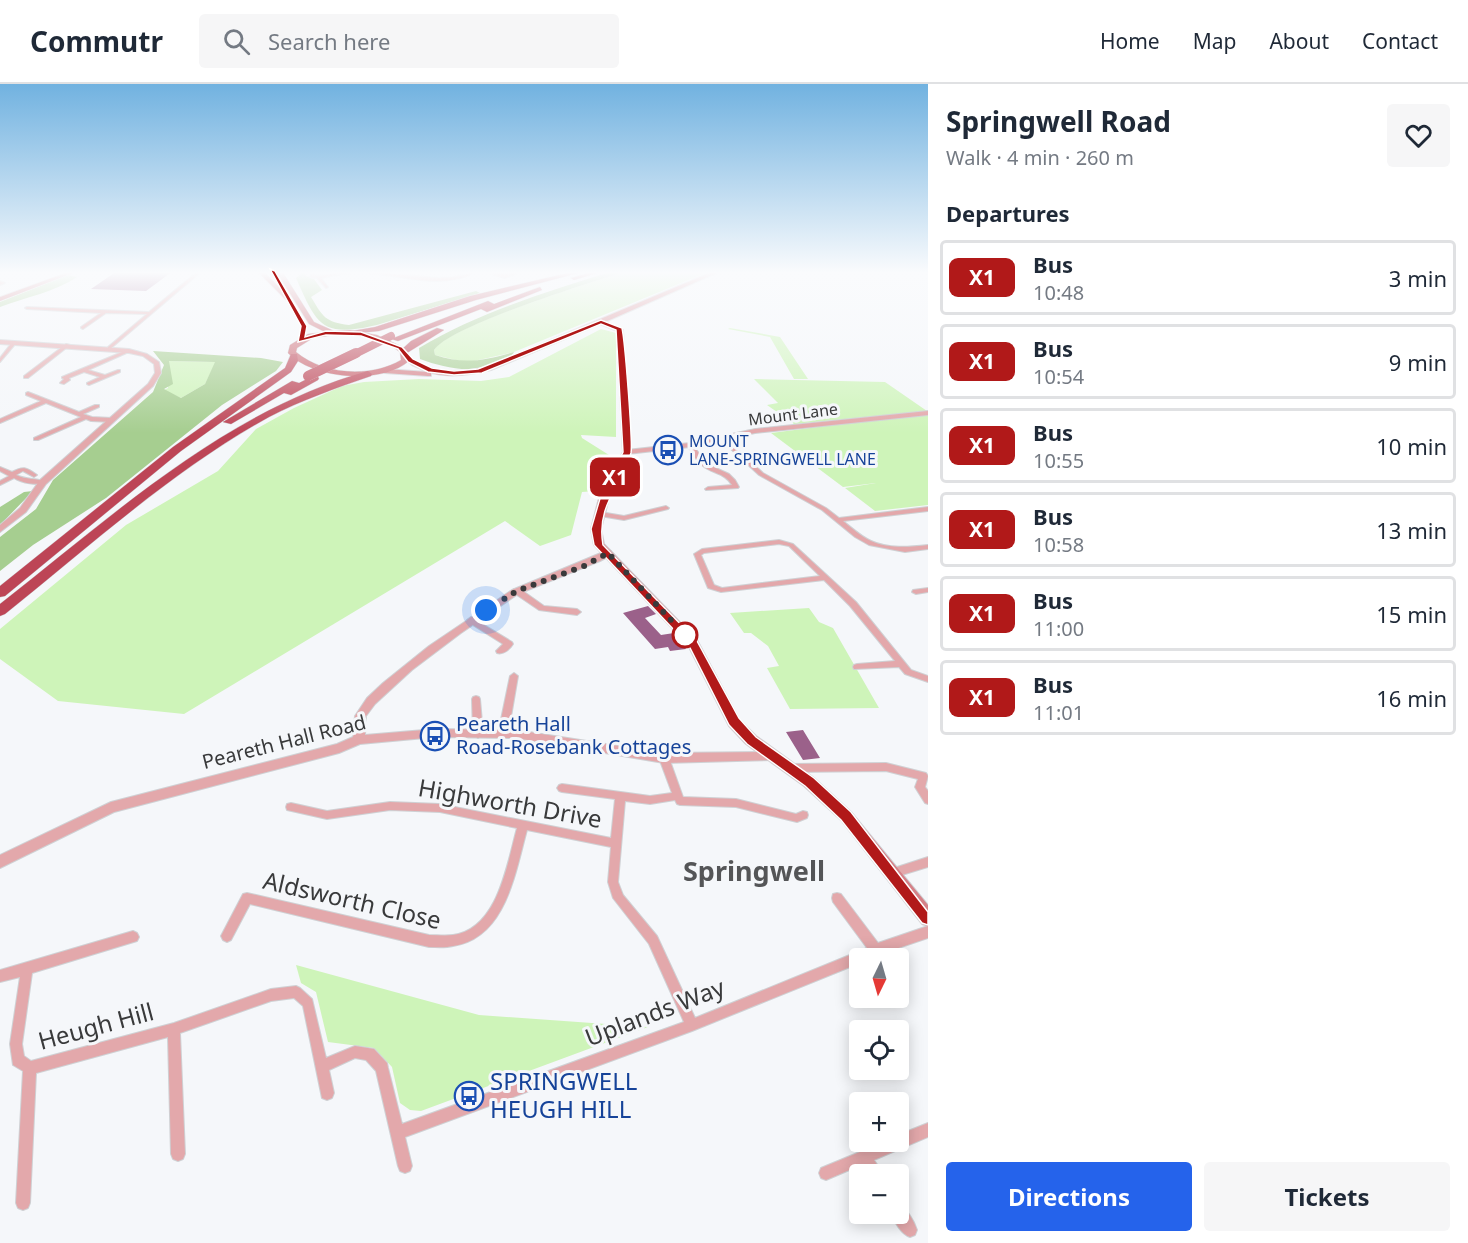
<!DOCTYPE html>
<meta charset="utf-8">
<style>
body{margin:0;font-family:"Noto Sans",sans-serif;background:#f6f6f7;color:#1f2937;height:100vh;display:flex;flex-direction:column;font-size:22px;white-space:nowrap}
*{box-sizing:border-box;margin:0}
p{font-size:20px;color:#747a83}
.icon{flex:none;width:33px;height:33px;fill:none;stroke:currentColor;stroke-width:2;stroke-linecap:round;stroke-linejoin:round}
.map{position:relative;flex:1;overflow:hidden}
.drawer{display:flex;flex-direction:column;background:#fff;width:540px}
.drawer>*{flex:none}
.badge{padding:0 12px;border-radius:9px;font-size:21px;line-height:39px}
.needle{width:39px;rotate:185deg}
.buttons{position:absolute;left:849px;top:864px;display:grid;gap:12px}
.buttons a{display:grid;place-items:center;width:60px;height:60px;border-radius:6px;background:#fff;box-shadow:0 3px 15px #0003;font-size:30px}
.you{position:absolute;width:30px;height:30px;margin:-15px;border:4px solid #fff;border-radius:50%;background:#1a73e8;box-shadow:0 0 0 9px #1a73e833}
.map>.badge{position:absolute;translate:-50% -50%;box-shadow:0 0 0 3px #fff}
h2{padding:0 18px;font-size:22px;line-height:54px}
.round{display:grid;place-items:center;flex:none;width:63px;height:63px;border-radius:6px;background:#f6f6f7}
.overview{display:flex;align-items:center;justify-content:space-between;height:102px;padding:0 18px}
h1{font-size:28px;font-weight:700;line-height:45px}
.cta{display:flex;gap:12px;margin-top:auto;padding:12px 18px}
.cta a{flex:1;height:69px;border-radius:6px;background:#2563eb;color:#fff;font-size:24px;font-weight:700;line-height:69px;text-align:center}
.cta a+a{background:#f6f6f7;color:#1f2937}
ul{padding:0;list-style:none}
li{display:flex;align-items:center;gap:18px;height:75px;margin:0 12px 9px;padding:0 6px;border:3px solid #e0e1e3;border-radius:6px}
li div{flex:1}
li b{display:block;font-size:22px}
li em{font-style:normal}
li .badge{min-width:66px;font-weight:700;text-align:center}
header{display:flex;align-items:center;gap:36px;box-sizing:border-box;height:84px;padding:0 30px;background:#fff;border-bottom:2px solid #e0e1e3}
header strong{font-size:28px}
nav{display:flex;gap:33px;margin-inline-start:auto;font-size:21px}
.search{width:420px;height:54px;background:#f6f6f7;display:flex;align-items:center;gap:15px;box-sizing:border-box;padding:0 21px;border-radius:6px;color:#747a83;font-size:22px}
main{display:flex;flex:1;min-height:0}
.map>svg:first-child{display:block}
</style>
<header>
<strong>Commutr</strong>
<div class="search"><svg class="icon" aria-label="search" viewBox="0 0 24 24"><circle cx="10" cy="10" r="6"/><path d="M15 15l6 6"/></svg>Search here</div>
<nav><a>Home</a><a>Map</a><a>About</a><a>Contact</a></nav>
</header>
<main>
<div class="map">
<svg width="928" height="1159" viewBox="0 0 928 1159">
<rect width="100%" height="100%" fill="#f5f7fa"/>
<path fill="#cef4b9" d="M627 187H710L514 268 474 277H460L435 271 434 266C450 241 593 198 627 187Z
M730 244 780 253 808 295H794L770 253 728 245Z
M601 245 616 249V353L581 351 582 354 609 371 596 407 582 408 571 451 540 462 505 437 184 630 58 617 0 575V545L126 441 218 387 256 345 294 324 342 302 364 298 419 295 481 297 509 293Z
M169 277 216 278 205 300 181 314 164 306 168 304Z
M754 295 885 298 927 327 794 340 767 321 778 319Z
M928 329V421L875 427 845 404 876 399 843 403 771 349Z
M809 524 819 538 833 544 879 624 790 625 767 584 779 582 768 562 751 549H744L730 529Z
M296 881 479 931 648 943 421 1027 410 1026 400 1019 392 983 374 964 328 958 316 908 301 899Z"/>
<path fill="#a6ce90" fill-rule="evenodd" d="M304 187 306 192 314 195 322 206 311 213C323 233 325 238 349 241L476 207 480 209 377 241C321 254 317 241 296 194Z
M613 187H627C593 198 451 241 434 266L435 271C464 281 486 276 514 268 511 274 505 276 499 278 473 291 445 284 420 275L419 264C479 228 546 208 613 187Z
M68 191 77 193C55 208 26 213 0 223V218Z
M153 267 261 274 283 278 276 287 222 321 106 414 33 461 0 487V453L36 425 53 396 153 308 164 281ZM169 277 215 278 205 300 181 314 164 305 173 300Z
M33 407 0 441V423L24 408Z"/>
<path fill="#9b618a" d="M117 187H173L146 207 91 205Z
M648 522 656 530 645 534 661 551 674 549 686 565 670 567 668 563 655 565 623 529Z
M803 646 820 674 803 676 786 648Z"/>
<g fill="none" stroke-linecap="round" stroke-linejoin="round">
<g stroke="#cfd1d4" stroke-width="2">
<path id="minor" d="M198 187H202L110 265H108V263L147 230 106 229 83 245 81 244V243L101 229 27 225 25 224 27 223 149 228Z
M309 187H313L316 189 314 191 318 192 343 188 362 187 439 194 453 193 464 191 473 187H477C445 207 402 191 367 189 351 188 336 191 321 194L328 203 326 204 317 194 310 193 312 189Z
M519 187H523L505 194 491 190 493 189H512Z
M0 197 5 199 0 201Z
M13 257 17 258 0 278V274Z
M66 260 70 261 28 294H24V292Z
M127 266 131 267 88 286 105 291 118 286H120V288L89 301 87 300V299L100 293 84 288 69 294 70 296 64 300 60 299 64 295 62 294V293Z
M28 308 79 328 95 321H99V323L83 330 92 333 112 334 115 336 112 338 91 337 86 335 38 356H34V354L81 333 46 319 0 339V335L41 317 26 311V309Z
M720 353H724L763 389 826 424 839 434 928 423V427L843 437C852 444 860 452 871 457 888 465 910 463 928 461V465L905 468 869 461 855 453 822 426 759 391 720 355Z
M688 360H692L707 380 729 390 735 396 739 403 738 404 706 406 705 405 708 403 732 401C725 389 713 390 703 382 696 377 692 368 687 361Z
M0 383 12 388C23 382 26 383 37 391L34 393 23 387 16 391C26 396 37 394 46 398 37 402 22 399 14 394L0 401V397L9 392 0 387Z
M666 422 669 424 668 425 624 436 600 432 597 430 600 428 624 432Z
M779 456 793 460 856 518 911 586 928 592V598L905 590 899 583 854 585 853 583 854 581 857 580 895 577 850 522 824 496 721 508 708 504 694 470 702 465ZM779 460 789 462 820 492 722 504 714 501 701 471 704 469Z
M928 504V508L916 510 912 508 913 506Z
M514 505H520L544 522 577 525 581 528 577 531 539 526 514 509 513 507Z
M471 533 512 558 513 560C510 565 503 571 497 569L496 567 503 560 468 538 467 536Z
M514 589 518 592 508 650 506 652 503 654 500 652 498 650 510 592Z
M476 612 479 613 480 615 483 650 481 652 478 654 475 652 473 650 472 615 473 613Z
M664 670 667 671 669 674 683 713 736 715 796 730 803 727 807 728 808 731 807 734 797 738 736 723 680 721 677 720 675 716 650 720 625 717 618 798 623 811 657 852 695 934 867 864 833 818 832 814 833 810 837 809 841 810 878 859 928 842V854L869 874H860V879L692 947 405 1053 412 1082 410 1087 405 1089 400 1087 398 1082 376 987 366 976 355 974 329 986 334 1009 332 1014 327 1016 322 1014 303 922 294 914 271 917 180 949 185 1070 183 1075 178 1077 173 1075 171 1070 168 953 36 989 30 1119 28 1124 23 1126 18 1124 16 1119 23 987 13 981 10 960 20 893 0 898V886L133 847 137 849 139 853 137 857 32 889 22 960 24 972 31 977 174 939 271 905 296 902 300 904 312 915 326 974 355 962 374 965 387 979 388 984 402 1040 684 938 649 860 613 814 608 798 611 763 527 746C515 789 506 854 453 862 445 864 437 863 429 863L250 820 231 856 227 858 223 856 221 852 243 810 247 809 429 851C437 851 445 852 453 851 498 845 507 780 517 744L440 728 390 726 327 735 287 726 286 723 287 720 291 719 327 727 390 718 440 720 611 754 615 715 562 708 559 707 557 704 559 701 562 700 650 712 672 709 659 674 661 671Z
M886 679 926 689 928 692 925 703 928 707V720L925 719 915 703 918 695 886 687 790 688 787 687 785 684 787 681 790 680Z
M928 773V783L892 794 888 792 887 789 888 786Z
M928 1039V1053L874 1076 880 1085 882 1090H867L861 1081 826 1096 821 1094 819 1089 821 1084 884 1058H898V1051Z
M898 1121C907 1124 914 1137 917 1146L915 1151 910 1153C901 1150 895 1138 891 1130H898Z"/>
</g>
<g stroke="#cfd1d4" stroke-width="2">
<path id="tertiary" d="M0 256 129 265 147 270 159 278 161 289 153 302 46 400 26 428 0 448V441L20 424 40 396 148 300 155 289 154 280 143 272 129 269 0 260Z
M928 327V331L755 349 690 363 627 370 623 368 627 366 690 359 755 345Z
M608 466 611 467V471L600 477 518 510 461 549 412 586 375 620 366 632 365 651 436 645 516 646 664 669 771 668 775 670 777 673 775 676 664 679 516 654 436 653 360 660 339 669 114 728 0 784V771L111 718 337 660 353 653 355 632 367 614 383 599 429 562 512 506Z"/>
</g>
<g stroke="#cfd1d4" stroke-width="2">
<path id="secondary" d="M714 187H721L605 238 623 246 631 368 610 410 601 445 604 460 697 556 739 635 756 652 814 694 851 728 928 821V842L922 840 841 736 804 702 746 660 729 642 688 561 594 461 591 445 600 410 623 368 617 247 600 240 491 286C471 291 451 294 431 289V292H428L385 289 381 287 385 285 428 288 412 281 403 273 406 271C413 275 420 280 428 283 446 290 468 287 487 283Z"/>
</g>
<g stroke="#cfd1d4" stroke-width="1">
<path id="primary" d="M71 187H78L0 217V213Z
M257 187H263L290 214V216H286Z
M276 187H282L314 238 334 247 350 246 377 251 407 265 409 277C381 301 313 295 288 269L290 261 308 250 325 248 309 240ZM342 250C363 252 383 255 400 268L401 276C371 294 323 291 296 268L297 264 313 254Z"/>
</g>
<g stroke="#cfd1d4" stroke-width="1">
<path id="motorway" d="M576 187H586L476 216 379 247 350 250 346 248 375 243 470 212Z
M595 187H604L574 196 571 194Z
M540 203 542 206 487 228 481 225 398 257 391 255 488 217 494 220Z
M437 244 444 246 407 269 400 267 411 257Z
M291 270H297L298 277 291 288 181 367 5 512 0 513V502L173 363 285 284Z
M368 287 372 290 371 292C336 304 302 316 269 333 173 386 90 462 5 530L0 532V520C114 431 225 327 368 287Z
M315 291 319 294 318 296 291 311 284 309 231 340 223 338 292 297 299 299Z"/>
</g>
<use href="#minor" fill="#e3a8ab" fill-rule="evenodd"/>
<use href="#tertiary" fill="#e3a8ab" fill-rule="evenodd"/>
<use href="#secondary" fill="#d58087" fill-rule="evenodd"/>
<use href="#primary" fill="#c9626c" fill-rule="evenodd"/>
<use href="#motorway" fill="#bd4556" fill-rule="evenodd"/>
<g stroke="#cfd1d4" stroke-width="8" stroke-linecap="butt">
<path id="motorway-bridge-far1" d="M353 271 391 252"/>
</g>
<g stroke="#cfd1d4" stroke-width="10" stroke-linecap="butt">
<path id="motorway-bridge" d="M308 292 356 269"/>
</g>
<use href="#motorway-bridge-far1" stroke="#bd4556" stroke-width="8"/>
<use href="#motorway-bridge" stroke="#bd4556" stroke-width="10"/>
</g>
<linearGradient id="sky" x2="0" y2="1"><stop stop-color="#71b2e0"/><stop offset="0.54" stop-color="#fafbfd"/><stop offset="1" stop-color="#fafbfd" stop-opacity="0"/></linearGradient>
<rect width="928" height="349" fill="url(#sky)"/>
<path fill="#b11919" stroke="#fff" stroke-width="1.5" d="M270 185 275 187 307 242 305 253 326 247 361 248 402 263 413 275 432 284 454 287 478 285 601 236 622 244C625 257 633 359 631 369 621 402 596 422 603 461L697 557 739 634 756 653 814 694 851 728 928 828V841L922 839 841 736 805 702 747 660 729 641 689 562 594 461 591 445 601 411 623 368 616 246 601 240 482 289 454 291 428 288 408 278 398 265 361 252 326 251 298 258 301 242Z"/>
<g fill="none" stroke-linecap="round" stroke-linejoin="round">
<path stroke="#393a3b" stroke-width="6" stroke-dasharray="0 10.8" d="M486 526 517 507 584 482 608 469 685 551"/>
</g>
<defs>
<g id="bus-ring" transform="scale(1.5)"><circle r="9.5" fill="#f5f7fa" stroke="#1a4fb4" stroke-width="1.5"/><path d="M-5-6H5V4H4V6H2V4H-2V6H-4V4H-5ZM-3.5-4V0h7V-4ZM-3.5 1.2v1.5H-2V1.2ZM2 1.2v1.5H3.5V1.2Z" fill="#1a4fb4"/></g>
</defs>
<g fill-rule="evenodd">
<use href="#bus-ring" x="668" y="366"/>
<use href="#bus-ring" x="435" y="652"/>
<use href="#bus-ring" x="469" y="1012"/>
</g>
<circle fill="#fff" stroke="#b11919" stroke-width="3" cx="685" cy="551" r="12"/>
<g text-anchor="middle" stroke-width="6" stroke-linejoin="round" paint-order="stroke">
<g font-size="16" fill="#393a3b" stroke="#f5f7fa">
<text transform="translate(793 330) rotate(-7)" y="6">Mount Lane</text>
</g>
<g font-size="16" fill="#164399" stroke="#f5f7fa" text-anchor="start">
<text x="689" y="363">MOUNT<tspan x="689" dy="18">LANE-SPRINGWELL LANE</tspan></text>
</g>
<g font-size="20" fill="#164399" stroke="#f5f7fa" text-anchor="start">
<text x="456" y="647">Peareth Hall<tspan x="456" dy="23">Road-Rosebank Cottages</tspan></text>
</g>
<g font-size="20" fill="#393a3b" stroke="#f5f7fa">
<text transform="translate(284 658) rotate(-14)" y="7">Peareth Hall Road</text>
</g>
<g font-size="24" fill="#393a3b" stroke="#f5f7fa">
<text transform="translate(510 720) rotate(10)" y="8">Highworth Drive</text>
<text transform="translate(352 817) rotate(13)" y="8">Aldsworth Close</text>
<text transform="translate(655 929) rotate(-21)" y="8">Uplands Way</text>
<text transform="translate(96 943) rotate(-15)" y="8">Heugh Hill</text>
</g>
<g font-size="24" fill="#164399" stroke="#f5f7fa" text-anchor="start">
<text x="490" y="1006">SPRINGWELL<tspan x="490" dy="28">HEUGH HILL</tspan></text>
</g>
<g font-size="27" font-weight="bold" fill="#545557" stroke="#f5f7fa">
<text x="754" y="797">Springwell</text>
</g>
</g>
</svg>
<div class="buttons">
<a><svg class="needle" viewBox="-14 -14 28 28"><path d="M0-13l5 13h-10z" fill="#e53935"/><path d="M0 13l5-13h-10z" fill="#747a83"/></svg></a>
<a><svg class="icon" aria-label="locate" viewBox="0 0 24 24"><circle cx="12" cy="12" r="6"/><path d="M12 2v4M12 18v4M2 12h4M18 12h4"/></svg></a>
<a>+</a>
<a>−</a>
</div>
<div class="you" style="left:486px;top:526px"></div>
<b class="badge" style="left:615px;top:393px;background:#b11919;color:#fff">X1</b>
</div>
<section class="drawer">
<div class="overview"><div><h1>Springwell Road</h1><p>Walk · 4 min · 260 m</p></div><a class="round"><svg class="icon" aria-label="heart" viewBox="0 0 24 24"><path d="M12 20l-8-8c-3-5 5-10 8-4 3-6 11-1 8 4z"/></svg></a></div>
<h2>Departures</h2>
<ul>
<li><span class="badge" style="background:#b11919;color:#fff">X1</span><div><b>Bus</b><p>10:48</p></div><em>3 min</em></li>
<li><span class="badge" style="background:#b11919;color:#fff">X1</span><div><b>Bus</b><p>10:54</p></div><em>9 min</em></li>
<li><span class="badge" style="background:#b11919;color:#fff">X1</span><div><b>Bus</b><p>10:55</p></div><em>10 min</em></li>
<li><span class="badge" style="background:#b11919;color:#fff">X1</span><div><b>Bus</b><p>10:58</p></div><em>13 min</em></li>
<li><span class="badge" style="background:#b11919;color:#fff">X1</span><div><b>Bus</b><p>11:00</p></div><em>15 min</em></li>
<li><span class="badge" style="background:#b11919;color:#fff">X1</span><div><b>Bus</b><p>11:01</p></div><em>16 min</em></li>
</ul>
<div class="cta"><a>Directions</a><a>Tickets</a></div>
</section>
</main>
